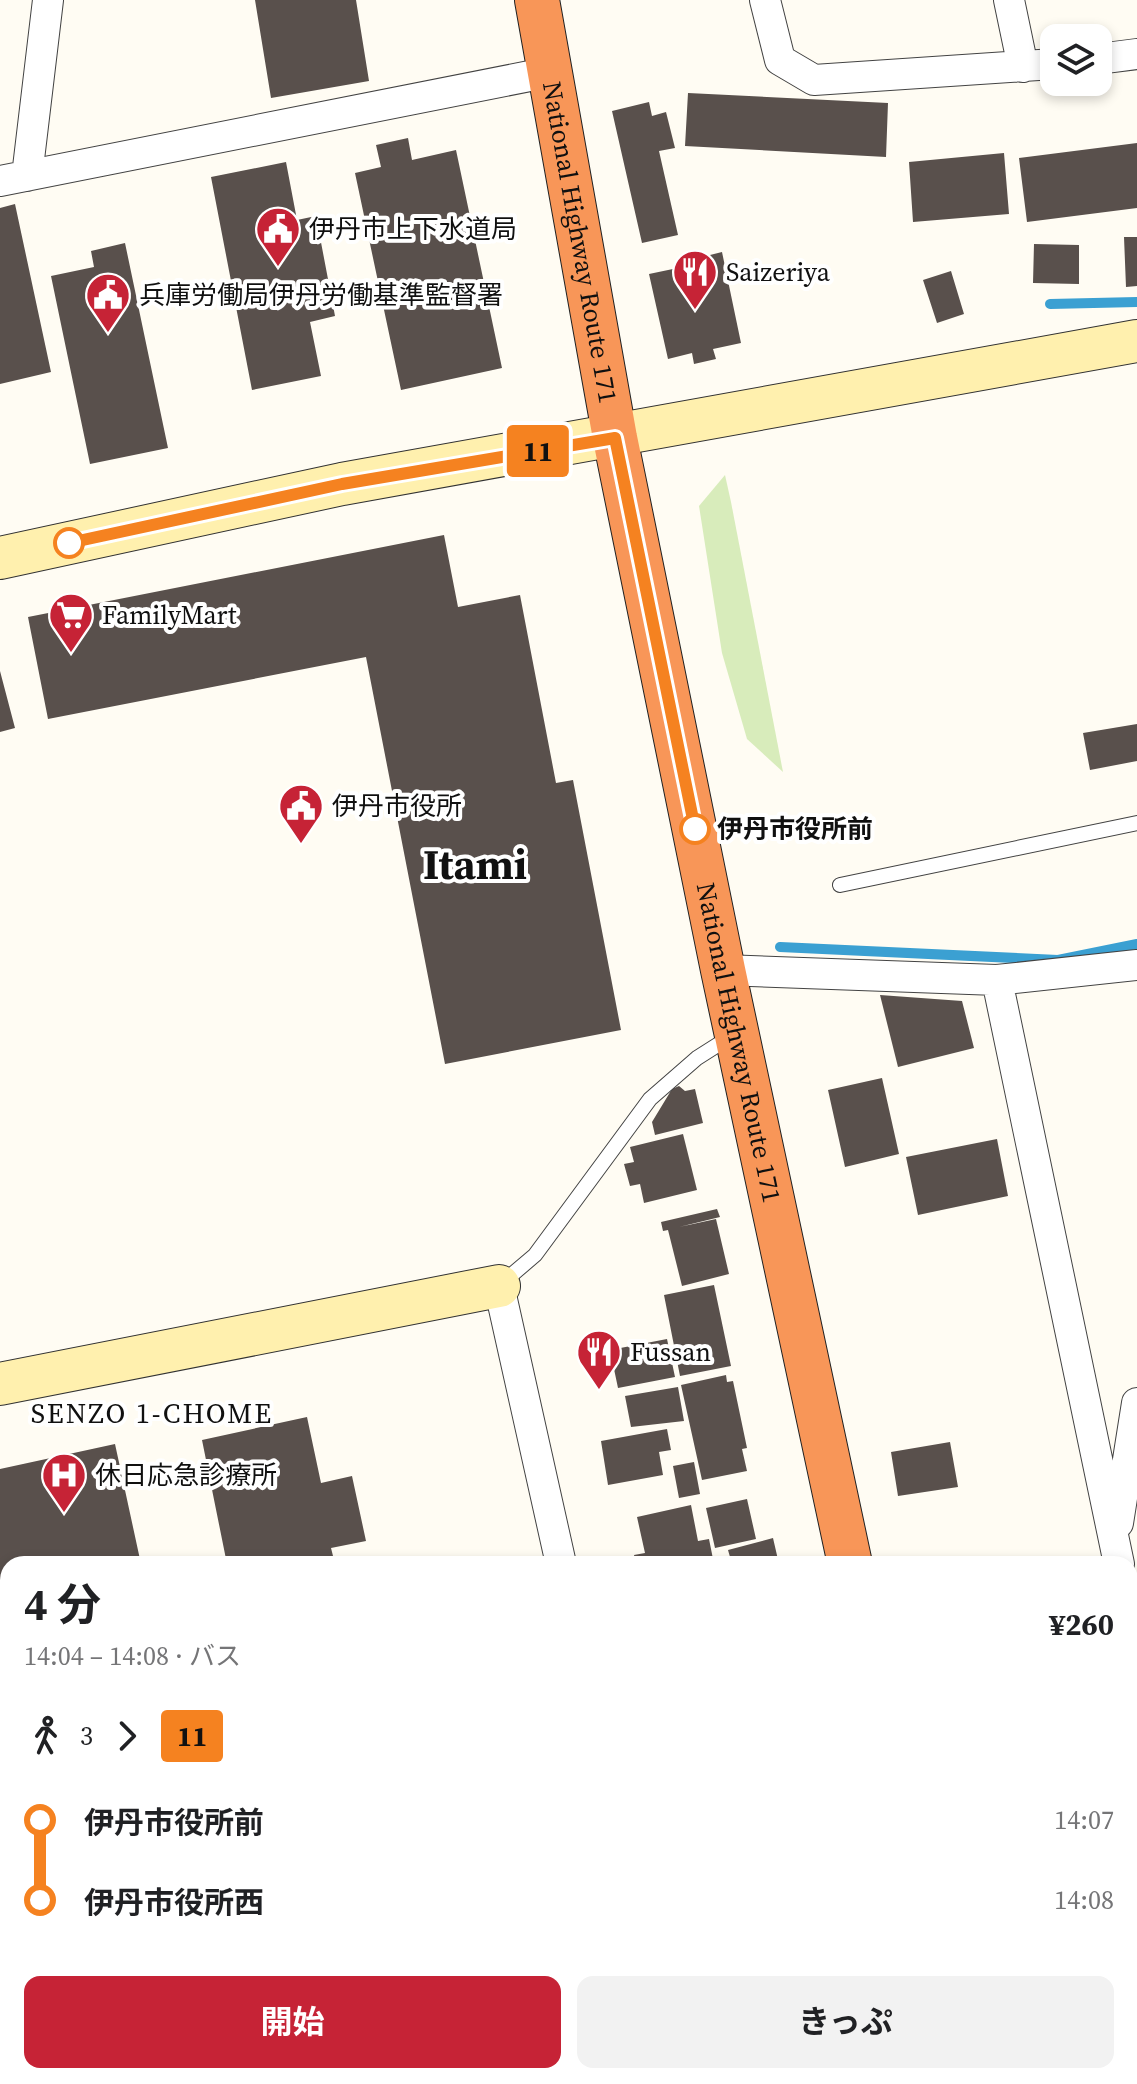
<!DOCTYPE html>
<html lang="ja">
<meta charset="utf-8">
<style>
body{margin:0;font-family:"Source Serif 4","Noto Sans JP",serif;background:#f2f2f2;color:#202124;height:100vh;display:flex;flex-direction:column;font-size:30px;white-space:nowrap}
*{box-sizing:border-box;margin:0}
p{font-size:26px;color:#757577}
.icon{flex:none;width:44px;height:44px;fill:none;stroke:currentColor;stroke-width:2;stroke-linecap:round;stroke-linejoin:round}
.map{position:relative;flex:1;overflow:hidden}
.sheet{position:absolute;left:0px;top:1556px;width:1138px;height:528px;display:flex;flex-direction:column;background:#fff;border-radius:24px 24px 0 0;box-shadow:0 4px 12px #0003}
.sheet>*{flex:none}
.badge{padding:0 16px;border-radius:6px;font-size:28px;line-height:52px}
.controls{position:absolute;left:1040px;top:24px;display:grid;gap:16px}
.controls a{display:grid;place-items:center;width:72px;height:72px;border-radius:16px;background:#fff;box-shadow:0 4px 12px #0003;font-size:40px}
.map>.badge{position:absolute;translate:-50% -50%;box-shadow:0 0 0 4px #fff}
.legs{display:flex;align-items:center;gap:12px;height:88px;padding:0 24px;font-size:26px}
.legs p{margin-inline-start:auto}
.summary{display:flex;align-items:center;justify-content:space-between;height:136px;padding:0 24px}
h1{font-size:44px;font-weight:700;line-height:60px}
.cta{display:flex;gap:16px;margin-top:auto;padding:16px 24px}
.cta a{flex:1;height:92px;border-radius:16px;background:#c62336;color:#fff;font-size:32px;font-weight:700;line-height:92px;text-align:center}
.cta a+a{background:#f2f2f2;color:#202124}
ul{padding:0 24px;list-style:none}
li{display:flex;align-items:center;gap:28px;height:80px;font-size:30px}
li i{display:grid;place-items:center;width:12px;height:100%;margin:0 10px;background:currentColor}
li i::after{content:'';width:20px;height:20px;margin:-10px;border:6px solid;border-radius:50%;background:#fff}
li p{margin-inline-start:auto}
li:first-child i{background:linear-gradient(#0000 50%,currentColor 0)}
li:last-child i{background:linear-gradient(currentColor 50%,#0000 0)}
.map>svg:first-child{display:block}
</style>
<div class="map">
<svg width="1137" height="2084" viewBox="0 0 1137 2084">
<rect width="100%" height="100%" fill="#fffcf3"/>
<path fill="#d8ecbb" d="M725 475 731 502 783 772 747 739 722 653 699 506Z"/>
<path fill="#b6e4f8" stroke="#3ba0d2" stroke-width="2" d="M86 2076H464L462 2084H78Z"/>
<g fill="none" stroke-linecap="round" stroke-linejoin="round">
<path stroke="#3ba0d2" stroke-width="10" d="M1050 304 1137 302
M780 947 1058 960 1137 944
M598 2084 602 2076"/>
</g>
<path fill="#59504c" d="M255 0H356L369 81 271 98Z
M688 93 888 103 886 157 685 146Z
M649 102 652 116 666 112 675 148 659 151 678 235 642 243 612 111Z
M408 138 412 160 456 150 502 368 401 390 355 173 381 167 376 145Z
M1137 143V208L1027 222 1019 158Z
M1004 153 1009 214 913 222 909 162Z
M286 162 297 220 316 216 335 316 310 322 321 376 252 390 211 177Z
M15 204 51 372 0 384V208Z
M1124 237H1137V286L1126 287Z
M125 243 168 448 90 464 51 276 94 267 91 251Z
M1034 244 1079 245V284L1033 283Z
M722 252 741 343 713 349 716 359 694 364 692 353 668 359 649 274 692 265 690 260Z
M951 271 964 314 937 323 923 280Z
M444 535 458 607 520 595 556 783 573 780 621 1030 445 1064 366 657 48 719 28 617Z
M0 671 15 728 0 732Z
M1137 724V761L1090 770 1083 733Z
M880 995 962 1001 974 1048 898 1067Z
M882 1078 899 1154 845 1167 828 1090Z
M679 1086 685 1091 695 1089 703 1123 655 1135 652 1122 672 1089Z
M683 1134 697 1190 644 1203 640 1184 630 1186 624 1164 634 1162 630 1147Z
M997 1139 1008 1196 918 1215 906 1157Z
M717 1209 720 1217 679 1227 716 1219 729 1274 682 1286 668 1230 663 1231 661 1222Z
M714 1285 731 1366 680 1376 664 1295Z
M667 1339 675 1377 618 1388 610 1350Z
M726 1375 727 1382 733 1381 747 1448 742 1449 747 1471 702 1480 681 1385Z
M678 1387 684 1421 631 1427 625 1396Z
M307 1417 321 1483 352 1476 366 1541 331 1548 335 1564H227L202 1440Z
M667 1429 671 1450 659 1452 663 1475 608 1485 601 1441Z
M950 1442 958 1487 898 1496 891 1452Z
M115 1444 141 1564H8V1660L0 1661V1469Z
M694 1462 700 1494 679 1498 673 1466Z
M747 1499 756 1539 715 1548 706 1508Z
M691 1505 698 1541 709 1539 714 1564H636L634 1555 645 1553 637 1517Z
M773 1538 779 1564H732L728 1550Z
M1131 2029 1137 2054V2084H1047L1045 2076H1130Z
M536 2076H585L583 2084H556L535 2079Z"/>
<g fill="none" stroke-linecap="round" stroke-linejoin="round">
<g stroke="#434343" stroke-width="16">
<path id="lane" d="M840 885 1137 823
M501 1284 535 1255 650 1099 697 1058 730 1037"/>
</g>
<g stroke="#434343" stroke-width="32">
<path id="street" d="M765 0 780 60 814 80 1054 64
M1009 0 1023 67
M1098 59 1137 54
M27 176 48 0
M0 181 550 72
M723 970 997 980 1137 965
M997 980 1119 1564
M499 1286 561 1564
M1118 1523 1137 1403
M1130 1614 1137 1647
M522 2084 523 2076"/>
</g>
<g stroke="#323232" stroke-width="44">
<path id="secondary" d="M0 558 342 484 1137 341
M0 1384 499 1286"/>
</g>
<g stroke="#212121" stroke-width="46">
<g id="highway">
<path id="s1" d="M537 0 615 438 723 970 850 1564"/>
<path d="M964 2076 966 2084"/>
</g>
</g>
<use href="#lane" stroke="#fff" stroke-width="14"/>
<use href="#street" stroke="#fff" stroke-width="30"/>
<use href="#secondary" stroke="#fff0ae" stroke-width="42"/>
<use href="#highway" stroke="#f89658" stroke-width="44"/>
</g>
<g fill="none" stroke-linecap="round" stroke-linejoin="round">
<g stroke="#fff" stroke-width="18">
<path id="line-1" d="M69 543 342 484 615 438 695 829"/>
</g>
<use href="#line-1" stroke="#f58220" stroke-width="12"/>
</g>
<defs>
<g id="civic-pin" transform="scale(2.3)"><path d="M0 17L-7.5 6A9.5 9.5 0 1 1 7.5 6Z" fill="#c62336" stroke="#fff"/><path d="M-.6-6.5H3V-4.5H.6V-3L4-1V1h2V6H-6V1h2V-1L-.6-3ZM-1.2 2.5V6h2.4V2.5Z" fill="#fff"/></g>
<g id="restaurant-pin" transform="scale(2.3)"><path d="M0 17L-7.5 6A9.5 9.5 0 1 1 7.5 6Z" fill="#c62336" stroke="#fff"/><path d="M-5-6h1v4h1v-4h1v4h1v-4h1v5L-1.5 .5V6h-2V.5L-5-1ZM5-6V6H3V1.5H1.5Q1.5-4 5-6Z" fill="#fff"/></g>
<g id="supermarket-pin" transform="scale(2.3)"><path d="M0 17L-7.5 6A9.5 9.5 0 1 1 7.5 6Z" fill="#c62336" stroke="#fff"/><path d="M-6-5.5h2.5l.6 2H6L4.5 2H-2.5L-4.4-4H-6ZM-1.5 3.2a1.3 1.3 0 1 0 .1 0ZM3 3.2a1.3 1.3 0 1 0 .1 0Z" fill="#fff"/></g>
<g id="hospital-pin" transform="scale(2.3)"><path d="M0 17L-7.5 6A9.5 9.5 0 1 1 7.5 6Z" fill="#c62336" stroke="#fff"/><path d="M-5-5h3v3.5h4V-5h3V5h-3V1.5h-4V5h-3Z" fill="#fff"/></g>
</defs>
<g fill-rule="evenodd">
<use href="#civic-pin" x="278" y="229"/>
<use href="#restaurant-pin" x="695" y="272"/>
<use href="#civic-pin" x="108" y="295"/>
<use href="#supermarket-pin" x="71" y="615"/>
<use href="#civic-pin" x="301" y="806"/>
<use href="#restaurant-pin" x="599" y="1352"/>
<use href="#hospital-pin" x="64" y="1475"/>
</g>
<g fill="#fff" stroke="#f58220" stroke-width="4">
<circle cx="69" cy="543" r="14"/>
<circle cx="695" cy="829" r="14"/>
</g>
<g text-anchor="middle" stroke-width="8" stroke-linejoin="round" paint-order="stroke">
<g font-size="26" fill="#101010" stroke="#fff" text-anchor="start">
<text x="309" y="238">伊丹市上下水道局</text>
<text x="726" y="281">Saizeriya</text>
<text x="139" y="304">兵庫労働局伊丹労働基準監督署</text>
<text x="102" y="624">FamilyMart</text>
<text x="332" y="815">伊丹市役所</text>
<text x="630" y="1361">Fussan</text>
<text x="95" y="1484">休日応急診療所</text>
</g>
<g font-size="26" fill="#101010" stroke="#fff">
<text dy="9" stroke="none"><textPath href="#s1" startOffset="246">National Highway Route 171</textPath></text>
<text dy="9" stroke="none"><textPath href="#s1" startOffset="1062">National Highway Route 171</textPath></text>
</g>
<g font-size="26" font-weight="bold" fill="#101010" stroke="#fff" text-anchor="start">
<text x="717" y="838">伊丹市役所前</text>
</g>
<g font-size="28" letter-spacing="2" fill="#101010" stroke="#fff">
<text x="152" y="1423">SENZO 1-CHOME</text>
</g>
<g font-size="42" font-weight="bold" fill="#101010" stroke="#fff">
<text x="475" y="879">Itami</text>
</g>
</g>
</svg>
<div class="controls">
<a><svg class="icon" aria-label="layers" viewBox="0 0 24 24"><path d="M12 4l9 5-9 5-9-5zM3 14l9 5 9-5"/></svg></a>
</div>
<b class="badge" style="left:538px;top:451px;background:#f58220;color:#111">11</b>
<section class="sheet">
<div class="summary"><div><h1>4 分</h1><p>14:04 – 14:08 · バス</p></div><b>¥260</b></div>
<div class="legs"><svg class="icon" aria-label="walk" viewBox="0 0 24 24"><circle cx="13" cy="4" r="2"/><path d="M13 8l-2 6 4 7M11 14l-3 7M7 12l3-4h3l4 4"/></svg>3<svg class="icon" aria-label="forward" viewBox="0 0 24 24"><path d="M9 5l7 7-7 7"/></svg><b class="badge" style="background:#f58220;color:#111">11</b></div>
<ul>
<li><i style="color:#f58220"></i><b>伊丹市役所前</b><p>14:07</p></li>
<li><i style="color:#f58220"></i><b>伊丹市役所西</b><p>14:08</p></li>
</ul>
<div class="cta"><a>開始</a><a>きっぷ</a></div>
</section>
</div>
